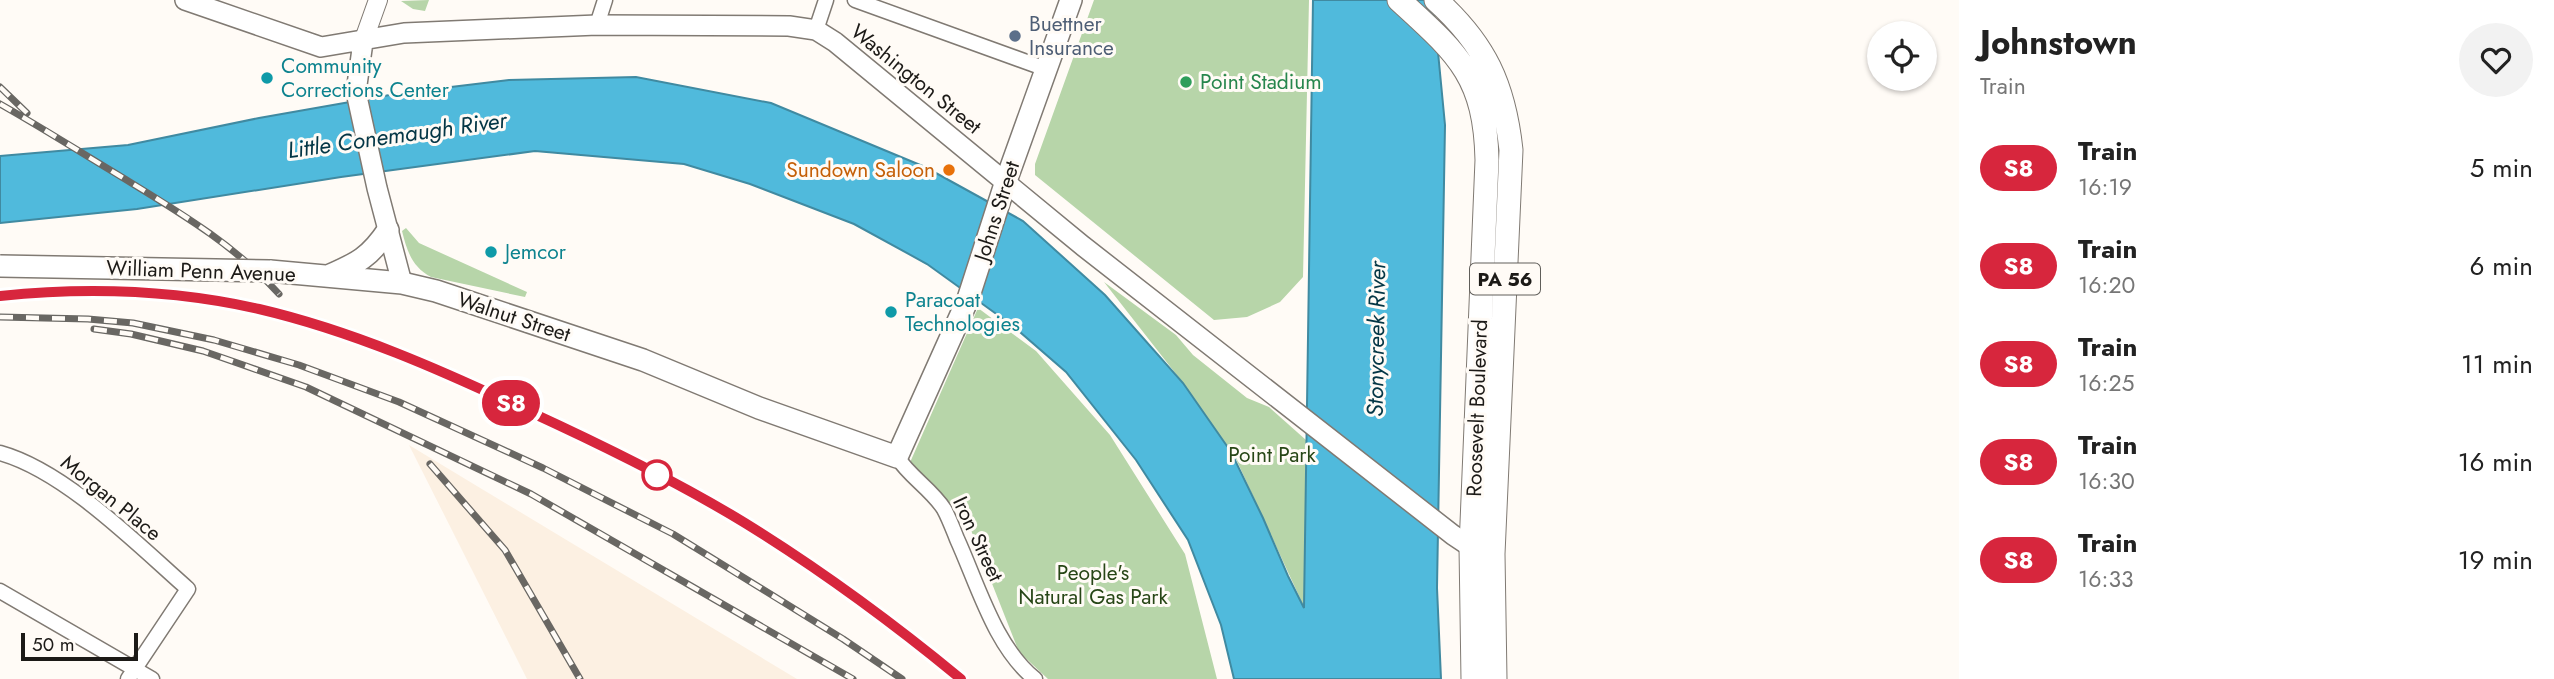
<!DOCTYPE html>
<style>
body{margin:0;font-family:Jost,sans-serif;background:#f2f2f2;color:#222;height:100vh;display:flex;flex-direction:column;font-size:26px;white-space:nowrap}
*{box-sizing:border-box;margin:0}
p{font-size:23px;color:#767676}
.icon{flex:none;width:38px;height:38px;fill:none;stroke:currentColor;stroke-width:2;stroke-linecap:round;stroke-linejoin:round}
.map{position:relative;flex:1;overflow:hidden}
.drawer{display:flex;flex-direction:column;background:#fff;width:595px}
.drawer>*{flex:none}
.badge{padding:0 14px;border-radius:23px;font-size:24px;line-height:46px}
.controls{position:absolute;left:1867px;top:21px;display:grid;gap:14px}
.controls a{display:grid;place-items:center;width:70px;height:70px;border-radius:50%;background:#fff;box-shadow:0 2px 5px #0004;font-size:35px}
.scale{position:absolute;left:21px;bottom:18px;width:117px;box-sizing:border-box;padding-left:7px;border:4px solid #1c1a17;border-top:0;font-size:19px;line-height:24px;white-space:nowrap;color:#1c1a17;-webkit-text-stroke:5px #fffbf6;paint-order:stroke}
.map>.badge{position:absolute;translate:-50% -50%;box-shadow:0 0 0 4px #fff}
.round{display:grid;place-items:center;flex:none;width:74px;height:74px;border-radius:37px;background:#f2f2f2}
.headline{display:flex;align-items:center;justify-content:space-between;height:119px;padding:0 21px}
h1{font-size:33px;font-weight:700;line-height:52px}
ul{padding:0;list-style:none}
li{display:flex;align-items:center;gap:21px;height:98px;padding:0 21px}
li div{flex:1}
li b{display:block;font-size:26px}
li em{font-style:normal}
li .badge{min-width:77px;font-weight:700;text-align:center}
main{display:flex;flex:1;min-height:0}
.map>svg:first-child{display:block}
</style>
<main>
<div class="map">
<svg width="1959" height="679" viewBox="0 0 1959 679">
<rect width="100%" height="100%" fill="#fffbf6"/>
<path fill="#fcf0e2" d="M409 445 797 679H527Z"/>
<path fill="#b7d5a9" d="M429 0 425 11 413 9 401 1Z
M1094 0H1309L1303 277 1280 302 1247 317 1214 320 1035 175V164Z
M406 228 419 243 527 292 525 297 431 277C412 267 407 251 402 231Z
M1104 282 1176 335 1193 355 1247 398 1269 407 1306 440 1305 609 1236 459 1183 383Z
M978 308 1036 351 1110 435 1185 554 1217 679H1048L1019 652 965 515 908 467Z"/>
<path fill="#50badc" stroke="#408aa1" stroke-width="2" d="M1313 0H1433L1445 125 1437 588 1441 679H1234L1221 625 1188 540 1136 460 1066 372 1013 326 927 264 854 224 750 184 684 164 535 151 341 177 137 209 0 223V156L128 145 259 118 401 93 509 80 636 77 771 103 925 167 1023 221 1105 295 1183 383 1236 459 1232 454 1263 518 1288 576 1304 608Z"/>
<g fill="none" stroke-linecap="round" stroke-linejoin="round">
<g stroke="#807a73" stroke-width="17">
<path id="minor" d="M855 0 1046 69
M597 25 605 0
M816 30 826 0
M0 453C65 471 137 544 188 589L128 679
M897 457C910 477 931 489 944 509 949 518 953 529 957 539 978 585 995 647 1035 679
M0 591 152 679"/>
</g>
<g stroke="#807a73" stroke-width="20">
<path id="tertiary" d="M363 42 378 0"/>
</g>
<g stroke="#807a73" stroke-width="22">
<path id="secondary" d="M185 0 321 47 404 33 597 25 789 26 816 30 835 42 1083 246 1453 535 1471 547 1482 551
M363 42 356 92 377 188 402 283"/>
</g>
<g stroke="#807a73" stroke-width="24">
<path id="primary" d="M270 271 402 283 436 291 643 360 759 408 897 457 968 299 1006 181 1071 0
M328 276C358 263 370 257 388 230"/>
</g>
<g stroke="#807a73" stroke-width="25">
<path id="trunk" d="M1399 0C1458 54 1485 76 1487 160L1471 547 1473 679
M1436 0C1485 44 1504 85 1511 150L1493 554 1495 679"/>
</g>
<use href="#minor" stroke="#fff" stroke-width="14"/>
<use href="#tertiary" stroke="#fff" stroke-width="18"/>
<use href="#secondary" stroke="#fff" stroke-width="19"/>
<use href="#primary" stroke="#fff" stroke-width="21"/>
<use href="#trunk" stroke="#fff" stroke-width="23"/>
<g stroke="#696763" stroke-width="7">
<path id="rail" d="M0 87 27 113
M0 104C41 127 80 152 120 176 177 211 234 244 279 294
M0 296C87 288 174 290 260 309 352 330 438 368 523 408 598 443 675 480 745 523 821 570 893 623 961 679
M0 317 88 319 133 323 214 340 299 365 399 402 543 468 673 534 843 639 902 679
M94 329 131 334 203 351 306 387 531 494 853 679
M430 464 505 550 580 679"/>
</g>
<use href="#rail" stroke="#fffbf6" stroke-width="4.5" stroke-dasharray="13" stroke-linecap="butt"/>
<g stroke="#807a73" stroke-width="24" stroke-linecap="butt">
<path id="primary-bridge" d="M0 266 270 271"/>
</g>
<use href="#primary-bridge" stroke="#fff" stroke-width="21"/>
</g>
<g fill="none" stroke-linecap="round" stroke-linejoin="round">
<g stroke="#fff" stroke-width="16">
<path id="line" d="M0 296C86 287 175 290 259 309 353 331 441 370 528 411 600 444 678 482 745 523 821 570 893 623 961 679"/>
</g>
<use href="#line" stroke="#d7263d" stroke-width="10"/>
</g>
<circle fill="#5c6f8a" stroke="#fffbf6" stroke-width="2.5" cx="1015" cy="36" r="7"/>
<g fill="#0f9aa8" stroke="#fffbf6" stroke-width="2.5">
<circle cx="267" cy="78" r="7"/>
<circle cx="491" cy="252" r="7"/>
<circle cx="891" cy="312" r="7"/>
</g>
<circle fill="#2e9e5b" stroke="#fffbf6" stroke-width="2.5" cx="1186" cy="82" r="7"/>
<circle fill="#e8710a" stroke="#fffbf6" stroke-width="2.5" cx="949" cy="170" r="7"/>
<circle fill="#fff" stroke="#d7263d" stroke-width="3.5" cx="657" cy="475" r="14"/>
<g text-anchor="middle" stroke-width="6" stroke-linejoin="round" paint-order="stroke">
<rect fill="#fffbf6" stroke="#605e5a" stroke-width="2" x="1470" y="263.5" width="70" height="31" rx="5"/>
<g font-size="19" font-weight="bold" fill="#1c1a17">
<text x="1505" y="286">PA 56</text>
</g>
<g font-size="21" fill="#4e5e75" stroke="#fffbf6" text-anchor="start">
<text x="1029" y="31">Buettner<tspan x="1029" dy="24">Insurance</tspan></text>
</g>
<g font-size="21" fill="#0d838f" stroke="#fffbf6" text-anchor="start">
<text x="281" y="73">Community<tspan x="281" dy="24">Corrections Center</tspan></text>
<text x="505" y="259">Jemcor</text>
<text x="905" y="307">Paracoat<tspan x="905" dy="24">Technologies</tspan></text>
</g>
<g font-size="21" fill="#1c1a17" stroke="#fffbf6">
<text transform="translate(916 79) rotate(39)" y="7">Washington Street</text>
<text transform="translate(997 211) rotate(-72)" y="7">Johns Street</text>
<text transform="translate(201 271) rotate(2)" y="7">William Penn Avenue</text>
<text transform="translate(514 317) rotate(18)" y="7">Walnut Street</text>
<text transform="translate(1477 408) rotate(-88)" y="7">Roosevelt Boulevard</text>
<text transform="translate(111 498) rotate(39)" y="7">Morgan Place</text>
<text transform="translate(978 539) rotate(65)" y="7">Iron Street</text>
</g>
<g font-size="21" fill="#27864d" stroke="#fffbf6" text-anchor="start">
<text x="1200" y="89">Point Stadium</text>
</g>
<g font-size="21" fill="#c56008" stroke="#fffbf6" text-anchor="end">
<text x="935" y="177">Sundown Saloon</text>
</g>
<g font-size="21" fill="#274616" stroke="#fffbf6">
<text x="1272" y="462">Point Park</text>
<text x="1093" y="580">People's<tspan x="1093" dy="24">Natural Gas Park</tspan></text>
</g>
<g font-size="23" font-style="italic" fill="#043645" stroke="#fffbf6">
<text transform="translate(397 135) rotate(-8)" y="8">Little Conemaugh River</text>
<text transform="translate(1376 339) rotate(-89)" y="8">Stonycreek River</text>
</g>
</g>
</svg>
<div class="controls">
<a><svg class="icon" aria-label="locate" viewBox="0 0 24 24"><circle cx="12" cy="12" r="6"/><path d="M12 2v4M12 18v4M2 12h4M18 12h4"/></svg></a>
</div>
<div class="scale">50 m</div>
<b class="badge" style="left:511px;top:403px;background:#d7263d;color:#fff">S8</b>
</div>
<section class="drawer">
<div class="headline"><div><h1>Johnstown</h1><p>Train</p></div><a class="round"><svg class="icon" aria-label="heart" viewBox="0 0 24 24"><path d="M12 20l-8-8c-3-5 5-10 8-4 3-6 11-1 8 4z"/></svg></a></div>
<ul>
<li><span class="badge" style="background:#d7263d;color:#fff">S8</span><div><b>Train</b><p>16:19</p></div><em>5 min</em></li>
<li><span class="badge" style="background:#d7263d;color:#fff">S8</span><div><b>Train</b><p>16:20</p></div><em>6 min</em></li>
<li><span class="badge" style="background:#d7263d;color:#fff">S8</span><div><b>Train</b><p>16:25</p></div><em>11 min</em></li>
<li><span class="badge" style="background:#d7263d;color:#fff">S8</span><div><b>Train</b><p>16:30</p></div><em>16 min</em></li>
<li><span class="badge" style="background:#d7263d;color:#fff">S8</span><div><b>Train</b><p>16:33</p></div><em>19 min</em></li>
</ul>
</section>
</main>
